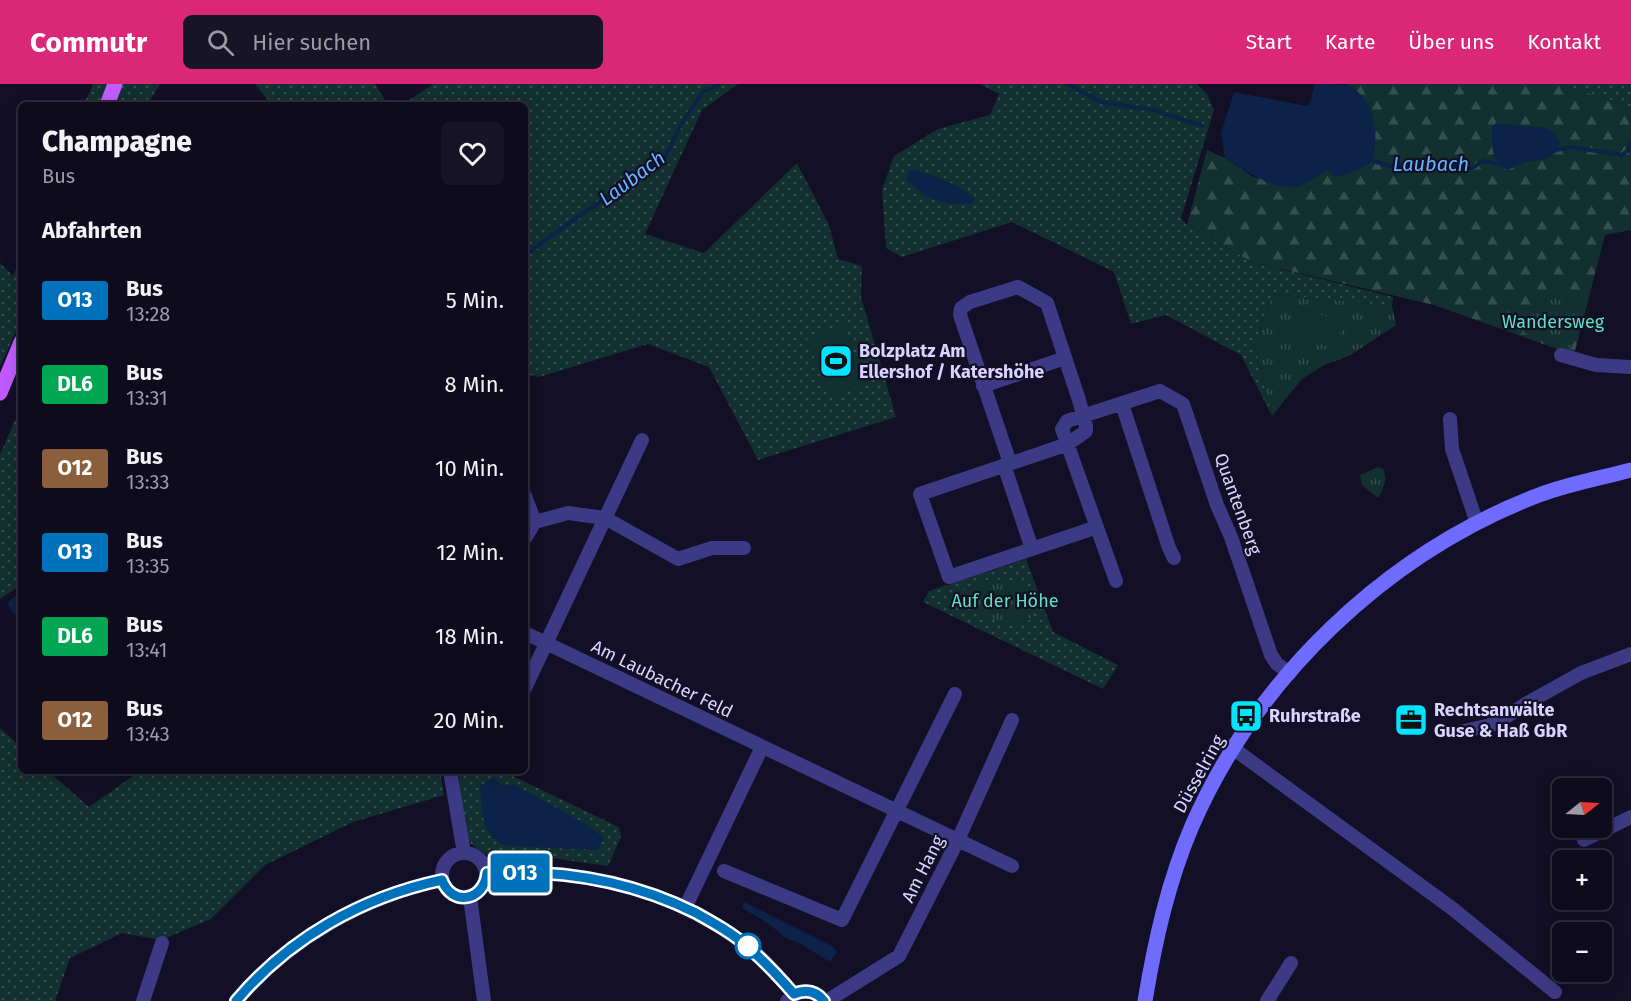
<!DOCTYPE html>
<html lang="de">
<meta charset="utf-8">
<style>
body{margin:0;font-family:"Fira Sans",sans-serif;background:#171425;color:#f1f3f6;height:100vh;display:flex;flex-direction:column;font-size:22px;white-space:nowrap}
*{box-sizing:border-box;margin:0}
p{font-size:20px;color:#9b9ba3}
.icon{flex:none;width:33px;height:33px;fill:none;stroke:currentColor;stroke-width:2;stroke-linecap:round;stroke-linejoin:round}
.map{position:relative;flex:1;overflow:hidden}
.panel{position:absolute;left:18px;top:18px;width:510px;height:672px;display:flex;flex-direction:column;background:#0e0b1c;border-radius:9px;box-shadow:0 3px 15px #0003,0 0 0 2px #2e2b3b}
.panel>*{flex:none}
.badge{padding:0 12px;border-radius:4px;font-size:21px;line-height:39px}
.needle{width:39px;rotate:72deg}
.buttons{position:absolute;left:1552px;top:694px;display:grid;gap:12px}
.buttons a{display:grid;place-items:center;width:60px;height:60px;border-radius:9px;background:#0e0b1c;box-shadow:0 3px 15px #0003,0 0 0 2px #2e2b3b;font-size:30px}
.map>.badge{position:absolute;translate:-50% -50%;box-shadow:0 0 0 3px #fff}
h2{padding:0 24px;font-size:22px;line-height:54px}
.round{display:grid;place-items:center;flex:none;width:63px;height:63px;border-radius:9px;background:#171425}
.overview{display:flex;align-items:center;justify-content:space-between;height:102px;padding:0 24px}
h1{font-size:28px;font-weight:800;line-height:45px}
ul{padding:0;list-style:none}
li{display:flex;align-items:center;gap:18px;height:84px;padding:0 24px}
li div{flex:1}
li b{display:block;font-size:22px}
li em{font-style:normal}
li .badge{min-width:66px;font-weight:700;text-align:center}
header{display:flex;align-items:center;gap:36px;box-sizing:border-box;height:84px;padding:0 30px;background:#db2777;color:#fff}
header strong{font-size:28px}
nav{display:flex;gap:33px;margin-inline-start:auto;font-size:21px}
.search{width:420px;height:54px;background:#171425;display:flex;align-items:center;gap:15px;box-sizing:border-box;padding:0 21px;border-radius:9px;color:#9b9ba3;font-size:22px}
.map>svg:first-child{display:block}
</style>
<header>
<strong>Commutr</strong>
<div class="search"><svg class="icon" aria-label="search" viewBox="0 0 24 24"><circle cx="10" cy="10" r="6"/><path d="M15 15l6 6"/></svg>Hier suchen</div>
<nav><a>Start</a><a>Karte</a><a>Über uns</a><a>Kontakt</a></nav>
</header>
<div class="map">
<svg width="1631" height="917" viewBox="0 0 1631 917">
<defs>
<pattern id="grass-dots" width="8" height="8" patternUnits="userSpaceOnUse" patternTransform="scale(1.5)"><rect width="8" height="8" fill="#12302f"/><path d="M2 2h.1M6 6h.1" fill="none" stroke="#344d4e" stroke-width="1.8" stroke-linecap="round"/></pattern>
<pattern id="forest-firs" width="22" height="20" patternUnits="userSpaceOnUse" patternTransform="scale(1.5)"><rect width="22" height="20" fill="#12302f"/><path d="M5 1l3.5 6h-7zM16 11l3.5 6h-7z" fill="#344d4e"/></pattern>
<pattern id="park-tufts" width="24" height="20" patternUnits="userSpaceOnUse" patternTransform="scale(1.5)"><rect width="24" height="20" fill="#12302f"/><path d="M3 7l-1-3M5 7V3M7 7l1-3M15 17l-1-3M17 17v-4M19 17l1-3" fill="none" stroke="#344d4e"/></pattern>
</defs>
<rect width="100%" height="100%" fill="#130f26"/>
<path fill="url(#grass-dots)" d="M93 0H160L147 21H84Z
M255 0H375L388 21H272Z
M433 0H738L702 26 645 150 704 169 797 79 829 141 838 175 862 182 861 213 896 333 758 376 709 283 648 260 539 293 525 290V21H402Z
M980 0H1197L1207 10 1214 26 1181 134 1187 141 1252 178 1393 213 1392 222 1274 210 1264 233 1255 263 1272 332 1241 271 1166 231 1131 240 1114 188 1012 138 902 173 886 164 882 106 894 72 938 45 990 31 999 10Z
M1559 0H1631V23Z
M21 172V236L0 283V179L13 192Z
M21 322V501L0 515V371Z
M1026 475 1053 548 1118 581 1103 605 923 518 929 507Z
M0 644 21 663V687H48L89 723 140 687H440L444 711 353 738 265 781 211 835 161 856 122 849 70 874 55 917H0Z
M458 687H502L619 743 621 753 608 782 552 774 490 773 471 760 467 753Z"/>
<path fill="url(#forest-firs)" d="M1346 0H1559L1631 23V146L1605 151 1574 271 1434 221 1252 178 1187 141 1207 66 1225 74 1253 93 1300 102 1326 86 1374 47C1374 25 1363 12 1346 0Z"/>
<path fill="url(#park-tufts)" d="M1584 206 1569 266 1517 246 1537 225 1563 208Z
M1274 210 1392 222 1396 241 1349 272 1324 281 1302 295 1272 332 1255 263 1264 233Z
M1378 383 1383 385C1388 396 1384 403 1378 414L1362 401 1360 391Z
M990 495C1009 496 1029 496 1033 518 1034 527 1033 531 1028 537 1024 538 1019 539 1014 540 998 540 964 524 955 511L958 507Z"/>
<path fill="#12302f" d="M1301 226 1343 236 1336 264 1294 254Z
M844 241 865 300 829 314 807 254Z"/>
<path fill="#0c2248" d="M1314 0C1323 0 1339 0 1347 1 1375 13 1379 51 1373 77L1359 86 1336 93 1326 86C1318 91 1310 97 1302 101 1280 111 1243 86 1225 74L1221 49 1234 8 1307 22 1311 16Z
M1496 39 1546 44 1553 48 1560 57 1558 67 1546 75 1526 78 1507 86C1490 78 1492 59 1492 43Z
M911 85C934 92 957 98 974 115L973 120C941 120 929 119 906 95Z
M19 509 21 510V540L9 523 8 518Z
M494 694 503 702 513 700 586 740 602 752 603 756 598 766 506 762C479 749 483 729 480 702Z
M744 818 832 862 837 868 830 878 801 860 786 854 766 838 742 824Z"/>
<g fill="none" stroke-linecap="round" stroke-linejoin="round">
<path stroke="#0c2248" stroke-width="4" d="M1068 0 1101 18 1153 26 1203 42
M1556 66 1571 63 1622 71 1627 67 1631 59
M1370 76 1390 82 1402 83 1428 78 1472 84 1483 77 1498 80 1501 78
M525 172 552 151 666 72 679 44 702 9 719 0"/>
<path stroke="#3d3a85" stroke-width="14" d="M1561 271 1596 281 1631 283
M983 302 1065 274
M1122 320 1169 464 1174 474
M1450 335 1452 365 1477 439
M1010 379 960 231 961 224 970 218 1018 203 1047 219 1079 316 1086 342V347L1068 360 920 410 949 493 1097 443
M1004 381 1032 465
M525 412 535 438
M525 454 535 438 568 429 605 434 678 475 712 464H744
M1116 497 1062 345 1067 337 1160 307 1183 320 1217 421 1231 453 1271 571 1277 580 1290 589
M525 549 1012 782
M525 604 642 356
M1464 647 1495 640 1529 618 1581 589 1631 570
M1234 665 1453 825 1555 908
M450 687 464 769
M1584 756 1631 733
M442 791a22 22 0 1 1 44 0a22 22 0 1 1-44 0Z
M724 787 842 836 955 610
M487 789C580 784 670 804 746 861 764 874 779 894 794 910
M470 813 484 917
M685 824 762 663
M143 917 162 859
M236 917C290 854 362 814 442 796
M787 917C798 905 814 904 824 917
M827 917 899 872 958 756 1012 636
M1267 917 1291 879"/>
<path stroke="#6f6bff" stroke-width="15" d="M1145 917C1155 857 1168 798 1192 742 1257 593 1387 469 1539 411 1568 400 1601 394 1631 386"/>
<path stroke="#c25bff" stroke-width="15" d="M107 21 115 0
M0 309 21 258"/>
</g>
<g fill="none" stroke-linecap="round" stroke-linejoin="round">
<g stroke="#fff" stroke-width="14">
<path id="line" d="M236 917C289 854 362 813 442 796 452 823 484 817 487 789 560 785 630 796 696 829 714 839 734 850 749 864 765 878 780 894 794 910 806 905 816 907 824 917"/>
</g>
<use href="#line" stroke="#0072bc" stroke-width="9"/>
</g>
<defs>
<g id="stadium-square" transform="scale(1.725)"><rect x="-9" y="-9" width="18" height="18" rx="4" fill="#00e5ff" stroke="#130f26"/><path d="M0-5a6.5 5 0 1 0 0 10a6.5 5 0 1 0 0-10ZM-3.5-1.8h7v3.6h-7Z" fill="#111"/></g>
<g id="bus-square" transform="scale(1.725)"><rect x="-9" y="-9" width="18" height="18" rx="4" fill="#00e5ff" stroke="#130f26"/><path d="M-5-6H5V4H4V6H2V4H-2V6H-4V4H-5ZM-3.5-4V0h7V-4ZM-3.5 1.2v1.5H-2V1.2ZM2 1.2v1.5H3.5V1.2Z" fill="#111"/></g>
<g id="office-square" transform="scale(1.725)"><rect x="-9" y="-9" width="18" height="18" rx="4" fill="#00e5ff" stroke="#130f26"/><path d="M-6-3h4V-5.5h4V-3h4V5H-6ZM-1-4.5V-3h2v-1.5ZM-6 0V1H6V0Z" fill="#111"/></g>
</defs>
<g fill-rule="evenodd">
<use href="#stadium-square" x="836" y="277"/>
<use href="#bus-square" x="1246" y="632"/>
<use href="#office-square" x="1411" y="636"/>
</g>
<circle fill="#fff" stroke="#0072bc" stroke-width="3" cx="748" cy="862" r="12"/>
<g text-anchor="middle" stroke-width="4.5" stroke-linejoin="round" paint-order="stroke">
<g font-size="18" fill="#5fe0c0" stroke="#130f26">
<text x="1553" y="244">Wandersweg</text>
<text x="1005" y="523">Auf der Höhe</text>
</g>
<g font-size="18" font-weight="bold" fill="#d9d4ff" stroke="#130f26" text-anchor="start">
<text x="859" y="273">Bolzplatz Am<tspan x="859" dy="21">Ellershof / Katershöhe</tspan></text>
<text x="1434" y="632">Rechtsanwälte<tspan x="1434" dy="21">Guse &amp; Haß GbR</tspan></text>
<text x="1269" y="638">Ruhrstraße</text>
</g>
<g font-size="18" fill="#d9d4ff" stroke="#130f26">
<text transform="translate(1238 420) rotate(70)" y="6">Quantenberg</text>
<text transform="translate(662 595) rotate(26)" y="6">Am Laubacher Feld</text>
<text transform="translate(1199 690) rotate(-61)" y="6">Düsselring</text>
<text transform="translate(923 785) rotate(-63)" y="6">Am Hang</text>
</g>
<g font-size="20" font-style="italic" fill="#62b6ff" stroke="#130f26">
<text x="1431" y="87">Laubach</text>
<text transform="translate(632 94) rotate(-37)" y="7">Laubach</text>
</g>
</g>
</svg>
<div class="buttons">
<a><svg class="needle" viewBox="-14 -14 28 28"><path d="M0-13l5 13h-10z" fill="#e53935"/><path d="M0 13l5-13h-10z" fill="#9b9ba3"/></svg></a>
<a>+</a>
<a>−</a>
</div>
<b class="badge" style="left:520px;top:789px;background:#0072bc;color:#fff">O13</b>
<section class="panel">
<div class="overview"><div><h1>Champagne</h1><p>Bus</p></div><a class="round"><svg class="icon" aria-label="heart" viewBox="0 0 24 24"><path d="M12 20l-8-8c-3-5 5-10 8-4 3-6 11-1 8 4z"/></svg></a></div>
<h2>Abfahrten</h2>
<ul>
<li><span class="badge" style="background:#0072bc;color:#fff">O13</span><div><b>Bus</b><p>13:28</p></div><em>5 Min.</em></li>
<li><span class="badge" style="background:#00a651;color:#fff">DL6</span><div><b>Bus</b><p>13:31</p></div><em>8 Min.</em></li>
<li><span class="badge" style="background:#8b5e3c;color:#fff">O12</span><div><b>Bus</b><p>13:33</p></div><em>10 Min.</em></li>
<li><span class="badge" style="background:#0072bc;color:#fff">O13</span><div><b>Bus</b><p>13:35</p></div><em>12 Min.</em></li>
<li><span class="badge" style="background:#00a651;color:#fff">DL6</span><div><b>Bus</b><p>13:41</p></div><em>18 Min.</em></li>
<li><span class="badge" style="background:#8b5e3c;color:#fff">O12</span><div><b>Bus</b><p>13:43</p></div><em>20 Min.</em></li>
</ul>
</section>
</div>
